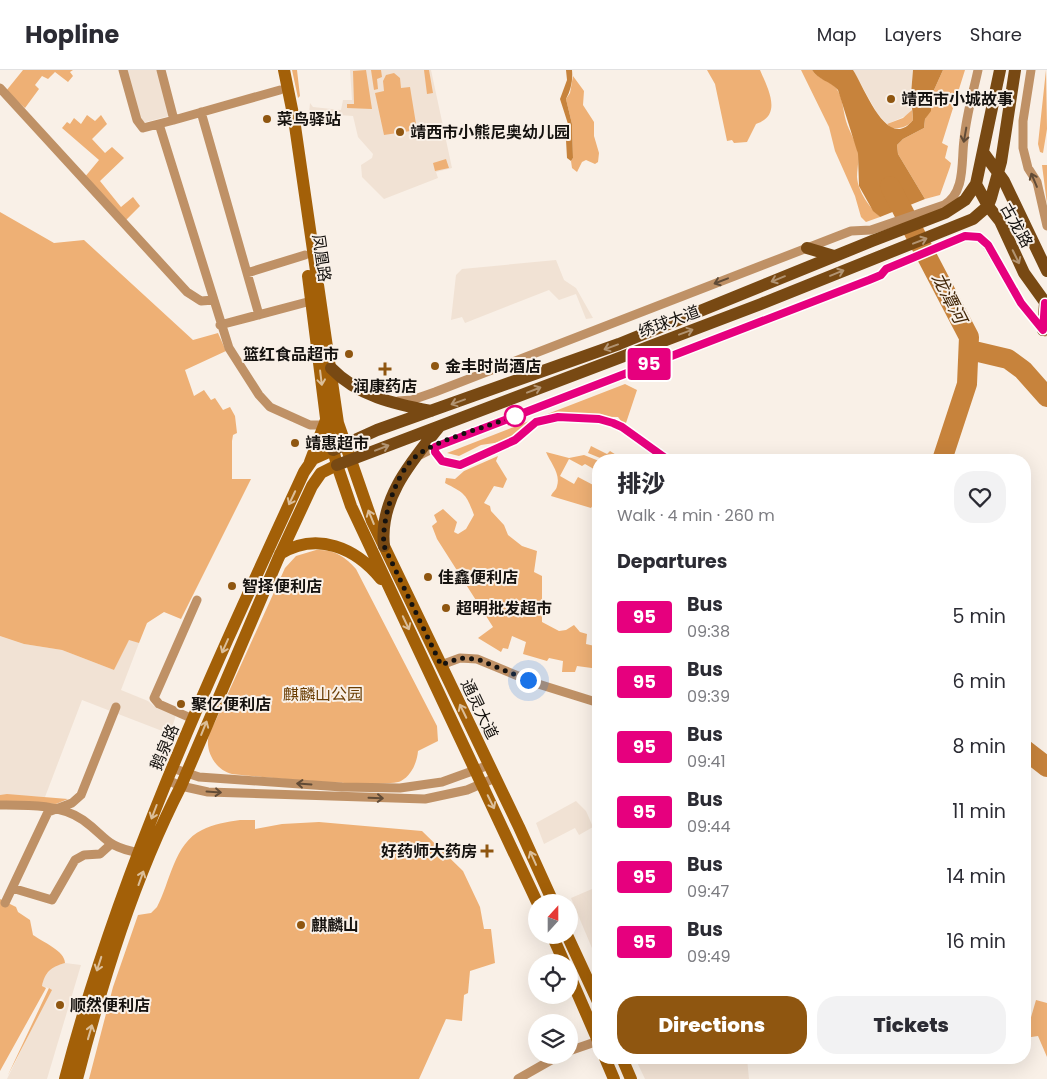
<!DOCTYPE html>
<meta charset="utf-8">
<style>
body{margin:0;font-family:Poppins,"Noto Sans SC",sans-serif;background:#f2f2f3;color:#2b2b33;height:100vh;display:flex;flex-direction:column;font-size:19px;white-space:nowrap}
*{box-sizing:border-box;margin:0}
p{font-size:16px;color:#7c7c81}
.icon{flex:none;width:28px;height:28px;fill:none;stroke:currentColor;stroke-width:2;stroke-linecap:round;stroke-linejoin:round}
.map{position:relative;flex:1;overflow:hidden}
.details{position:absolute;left:592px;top:384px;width:439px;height:610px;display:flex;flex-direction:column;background:#fff;border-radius:20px;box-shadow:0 5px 20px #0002}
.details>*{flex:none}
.badge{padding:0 10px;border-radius:4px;font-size:18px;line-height:32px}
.needle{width:32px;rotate:21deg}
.fabs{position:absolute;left:528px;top:824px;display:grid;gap:10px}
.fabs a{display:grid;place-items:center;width:50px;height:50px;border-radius:50%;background:#fff;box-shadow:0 5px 20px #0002;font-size:25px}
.you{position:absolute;width:25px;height:25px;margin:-12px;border:4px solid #fff;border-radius:50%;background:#1a73e8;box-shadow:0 0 0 8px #1a73e833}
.map>.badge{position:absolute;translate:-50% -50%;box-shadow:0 0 0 2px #fff}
h2{padding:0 25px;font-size:19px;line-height:45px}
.round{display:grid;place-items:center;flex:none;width:52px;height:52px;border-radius:20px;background:#f2f2f3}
.head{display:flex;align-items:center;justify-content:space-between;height:85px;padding:0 25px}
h1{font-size:24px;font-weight:800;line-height:38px}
.action{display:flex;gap:10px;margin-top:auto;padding:10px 25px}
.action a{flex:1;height:58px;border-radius:20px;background:#8f5610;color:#fff;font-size:20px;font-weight:800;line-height:58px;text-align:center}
.action a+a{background:#f2f2f3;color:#2b2b33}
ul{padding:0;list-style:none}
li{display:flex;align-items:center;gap:15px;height:65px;padding:0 25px}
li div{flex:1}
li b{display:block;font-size:19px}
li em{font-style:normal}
li .badge{min-width:55px;font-weight:700;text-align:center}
header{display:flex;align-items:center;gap:30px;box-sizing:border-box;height:70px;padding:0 25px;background:#fff;border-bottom:1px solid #e1e1e2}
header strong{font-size:24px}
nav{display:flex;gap:28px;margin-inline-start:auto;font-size:18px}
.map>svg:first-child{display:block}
</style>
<header>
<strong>Hopline</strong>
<nav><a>Map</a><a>Layers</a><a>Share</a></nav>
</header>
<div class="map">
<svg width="1047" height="1009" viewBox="0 0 1047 1009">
<rect width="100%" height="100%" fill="#f9f0e7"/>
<path fill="#f1e2d4" d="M126 0H158L169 46 142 53Z
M350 0H431L452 98 436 102 438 108 384 129 362 107 361 95 372 88 373 84 358 67 353 46 309 43 310 33 313 37 341 40 343 30H352Z
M853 0H913L911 24 913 34 910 44 887 54 877 43Z
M556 190 564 210 576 218 593 248 586 249 576 224 559 230 549 220 465 253 462 247 451 250 456 205 462 199Z
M0 566 24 574 62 580 114 600 129 569 139 573 121 620 148 631 154 636 176 645 170 664 82 630 45 727 0 725Z
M576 731 586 741 593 757 579 765 575 758 544 774 536 753Z
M599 816V895L571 828Z
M65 893 81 895 47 1009H7L51 919 42 916 44 907 54 896Z
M635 988H747L749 1009H645Z"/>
<path fill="#eeb075" d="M23 0H73L70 2 73 6 68 12 55 2 48 9 42 6 35 15 39 19 25 38 6 21Z
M292 0H297L300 26 298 28Z
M366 0 372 39 347 38V34H354L353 1Z
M371 0H381L382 7 377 9 378 19 374 20Z
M424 0H429L433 23 427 24Z
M707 0H760C768 19 783 45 756 54L747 72 734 73 732 70 727 71 715 14Z
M801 0H812C818 10 832 10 838 21 843 30 843 41 846 51 849 62 857 72 858 84 859 92 857 100 857 107 858 122 870 138 880 147L866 152 861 147 855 126 835 81 829 57Z
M943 0H965L942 73 948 76 945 88 951 93 950 97 940 125 925 129 898 84 897 75 903 69 924 58 925 49 932 36 931 30 934 20Z
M1046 0 1047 59 1043 83 1040 82 1038 74Z
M394 3 400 8 401 18 410 17 417 60 384 65 375 23 384 21 383 11 386 5Z
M573 6 584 21 583 35 594 52V66L599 83 598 92 595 94 586 90 582 92 577 102 572 98 571 91 573 88 572 54 566 29 570 23Z
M912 40 913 50C908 57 900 59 891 58L887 54 903 48Z
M87 45 95 51 101 45 107 54 92 69 105 83 112 77 124 88 100 111 121 137 133 127 140 136 125 151 84 108 99 90 62 58 67 52 70 54 74 48 81 54Z
M446 89 449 98 435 101 433 93Z
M1042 95H1047V134Z
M0 142 54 173 84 170 193 270 218 263 226 281 185 300 194 326 204 320 211 330 215 328 223 340 230 337 235 346 237 363 233 365 232 371V409H251L181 549 164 542 147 553 139 573 129 570 114 600 62 580 24 574 0 566Z
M625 314 637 320 625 356 618 347 549 346 501 372 481 375 459 386 447 383Z
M591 376 607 384 610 381 624 390H605L588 383Z
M546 382 569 388 584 385 599 391V402L585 394 582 396 569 389 560 406 574 414 578 407 597 417 599 426 591 438 551 426C553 421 556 421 557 416 561 404 550 392 546 382Z
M498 386 496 391 507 409 503 418 494 416 484 433 490 436 491 441 504 455 508 465 522 476 537 481 534 502 542 506V552L559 561 566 560 574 555 580 562 587 564 586 574 599 577V599L577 596 575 602H562L563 591 549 588 547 591 523 584 526 572 512 566 508 579 503 578 501 582 478 568 493 557 437 469 432 456 437 452 434 445 443 439 457 452 454 462 458 464 466 459 474 445C466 423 464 423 445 413L446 408 455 409 464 401Z
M316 480C333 479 345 486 356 499L437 656 438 671 418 681C417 692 412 705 401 711 385 719 258 707 232 704 218 701 207 685 208 671 208 664 212 658 215 652L285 498 296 486Z
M7 724 68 729 56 734 0 731V725Z
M240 750H255V759L282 754 319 752 422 761 463 801 480 837 484 859H491L495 893 470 901 468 923 464 925 462 951 446 949 419 1009H89L113 917 138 845 151 843 157 837C170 813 174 773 202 760 213 754 227 752 240 750Z
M0 829 16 837 18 842 30 850 33 865C43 872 65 881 65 893 51 897 45 902 42 916L46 918 45 920 0 1001Z
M49 918 52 920 8 1005Z
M1036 930 1047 933V987L1038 966 1025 968Z"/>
<path fill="#c7833c" d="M566 0H572C573 10 571 20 566 29L572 54 573 88 571 91 567 88 566 70 568 54 560 29 567 10Z
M812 0H853C864 16 887 83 913 50L911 24 913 0H943L934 20 931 30V41L925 49 924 58 903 69 897 75 898 84 925 129 880 147 873 141 859 116 858 84 838 20C830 11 818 10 812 0Z"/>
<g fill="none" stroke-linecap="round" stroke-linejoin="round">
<path stroke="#c7833c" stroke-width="20" d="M890 116 969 267 967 314 942 390
M970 280 1008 289 1023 300 1047 327
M1025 680 1047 697"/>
<path stroke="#bf9166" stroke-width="9" d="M123 0 137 50 143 58 174 50 161 0
M1031 0 1023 51V78L1028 98 1037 112 1047 156
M0 18 187 222 201 231 214 230
M201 42 259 245
M174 50 280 20
M159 54 229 278 259 325 270 337 310 355H325
M247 203 305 185
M220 255 311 231
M398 331 412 330 435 322 851 161 871 160 944 135C966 122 961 91 964 70 966 46 973 23 978 0
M435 377V383L442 391 460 395 515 370 536 352 558 347 599 349 619 355 668 390
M420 385 444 373 869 210 881 205 886 199 965 166 979 167 987 175 1021 233 1045 262
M441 595 460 588 477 589 535 613 599 633
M193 649 159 634 154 628 197 530
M172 698 199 707 342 717 400 718 442 712 489 695
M167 710 181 716 208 722 425 729 467 720 495 708
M0 735C27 735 60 734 83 750 108 768 104 776 139 783
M12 818 52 830 75 790 84 785 100 784 110 775
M5 833 48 742 72 733 81 725 116 637
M569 981 598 971
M518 1009 560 985"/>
<path stroke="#a36008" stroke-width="12" d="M284 0 294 49 338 353 372 451 519 757 553 832
M308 206 327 356 337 395 351 436 537 832
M310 392 326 350
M280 484C317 461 356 478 381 509
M552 865 564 892
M567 865 599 934
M569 904 599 973
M605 988 614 1009
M622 988 631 1009
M65 1009C120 798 213 600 304 402L313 389 333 380
M77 1009C103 909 134 808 181 716L278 489 312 416 321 403 337 395"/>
<path stroke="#784913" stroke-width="12" d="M983 82 1004 111 1047 201
M976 114 988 136 1000 151 1024 203 1047 235
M807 178 834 186
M1043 260 1045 233
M331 298C358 326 394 334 431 341
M333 380 377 360 619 274 872 171 945 143 965 130 976 114 1000 0
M337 395 761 234 973 149 988 136 991 128 1001 92 1015 0
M384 476C379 429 411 392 439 357"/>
</g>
<defs><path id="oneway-shaft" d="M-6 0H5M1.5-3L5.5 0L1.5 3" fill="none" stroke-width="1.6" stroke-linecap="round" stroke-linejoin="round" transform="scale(1.25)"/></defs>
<g stroke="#614b36">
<use href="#oneway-shaft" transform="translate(965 65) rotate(100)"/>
<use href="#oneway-shaft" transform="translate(1034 110) rotate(-113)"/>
<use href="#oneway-shaft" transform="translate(721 211) rotate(159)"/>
<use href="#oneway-shaft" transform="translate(304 714) rotate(-176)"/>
<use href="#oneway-shaft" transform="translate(214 722) rotate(4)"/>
<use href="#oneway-shaft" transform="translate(376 728) rotate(2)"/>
</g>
<g stroke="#b29472">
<use href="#oneway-shaft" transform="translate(920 171) rotate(-21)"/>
<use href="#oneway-shaft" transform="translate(1016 187) rotate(64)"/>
<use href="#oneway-shaft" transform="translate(837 203) rotate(-22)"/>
<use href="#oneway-shaft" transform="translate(778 209) rotate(158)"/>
<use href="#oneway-shaft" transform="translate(686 262) rotate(-20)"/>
<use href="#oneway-shaft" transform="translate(611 277) rotate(160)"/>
<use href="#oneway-shaft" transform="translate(534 320) rotate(-21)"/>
<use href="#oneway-shaft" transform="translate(458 332) rotate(160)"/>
<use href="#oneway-shaft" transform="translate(382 378) rotate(-21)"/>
</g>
<g stroke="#dbbe99">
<use href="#oneway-shaft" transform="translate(321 308) rotate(83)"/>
<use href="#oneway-shaft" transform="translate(292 428) rotate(115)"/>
<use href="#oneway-shaft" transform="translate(371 447) rotate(-112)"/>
<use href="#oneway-shaft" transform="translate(406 553) rotate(65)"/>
<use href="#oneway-shaft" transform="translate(225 576) rotate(114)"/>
<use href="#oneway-shaft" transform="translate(463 641) rotate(-116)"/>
<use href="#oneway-shaft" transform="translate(204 658) rotate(-68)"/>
<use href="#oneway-shaft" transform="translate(491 732) rotate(64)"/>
<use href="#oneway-shaft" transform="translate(154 742) rotate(111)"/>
<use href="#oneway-shaft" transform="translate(533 788) rotate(-114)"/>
<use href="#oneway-shaft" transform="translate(141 808) rotate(-70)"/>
<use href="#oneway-shaft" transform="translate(99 894) rotate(108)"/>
<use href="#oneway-shaft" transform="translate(90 962) rotate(-74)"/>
</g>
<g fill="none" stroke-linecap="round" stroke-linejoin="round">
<g stroke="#fff" stroke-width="11">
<path id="line" d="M668 390 622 357 613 353 599 349 558 347 536 352 515 370 460 395 442 391 435 382V377L869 210 881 205 886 199 965 166 979 167 988 175 1021 233 1043 260 1045 233"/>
</g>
<use href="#line" stroke="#e6007e" stroke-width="8"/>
<path stroke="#15120f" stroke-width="5" stroke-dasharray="0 9" d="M515 346C488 357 437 369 415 387 395 404 381 452 384 476L441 595 460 588 477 589 528 610"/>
</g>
<g fill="#8f5610" stroke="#f9f0e7" stroke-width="2">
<circle cx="891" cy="29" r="5"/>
<circle cx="267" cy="49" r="5"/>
<circle cx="400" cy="62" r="5"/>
<circle cx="349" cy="284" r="5"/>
<circle cx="435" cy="296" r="5"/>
<path d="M382.5 291.5h5v5h5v5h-5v5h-5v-5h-5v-5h5z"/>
<circle cx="295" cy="373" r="5"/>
<circle cx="428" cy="507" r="5"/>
<circle cx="232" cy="516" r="5"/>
<circle cx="446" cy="538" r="5"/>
<circle cx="181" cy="634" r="5"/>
<path d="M484.5 773.5h5v5h5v5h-5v5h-5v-5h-5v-5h5z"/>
<circle cx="301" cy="855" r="5"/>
<circle cx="60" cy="935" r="5"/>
</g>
<circle fill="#fff" stroke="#e6007e" stroke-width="2.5" cx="515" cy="346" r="10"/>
<g text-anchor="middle" stroke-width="4" stroke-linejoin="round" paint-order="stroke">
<g font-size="16" font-weight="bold" fill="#15120f" stroke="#f9f0e7" text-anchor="start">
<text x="901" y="35">靖西市小城故事</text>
<text x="277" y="55">菜鸟驿站</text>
<text x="410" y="68">靖西市小熊尼奥幼儿园</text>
<text x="339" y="290" text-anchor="end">篮红食品超市</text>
<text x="445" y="302">金丰时尚酒店</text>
<text x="385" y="322" text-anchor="middle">润康药店</text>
<text x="305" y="379">靖惠超市</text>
<text x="438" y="513">佳鑫便利店</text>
<text x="242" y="522">智择便利店</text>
<text x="456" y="544">超明批发超市</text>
<text x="191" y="640">聚亿便利店</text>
<text x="477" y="787" text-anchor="end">好药师大药房</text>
<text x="311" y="861">麒麟山</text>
<text x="70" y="941">顺然便利店</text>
</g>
<g font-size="16" fill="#15120f" stroke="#f9f0e7">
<text transform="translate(1017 155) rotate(61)" y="6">古龙路</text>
<text transform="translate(322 188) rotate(82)" y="6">凤凰路</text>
<text transform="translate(669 251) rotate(-20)" y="6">绣球大道</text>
<text transform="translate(480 639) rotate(64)" y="6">通灵大道</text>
<text transform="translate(164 677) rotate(-67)" y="6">鹅泉路</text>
</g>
<g font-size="16" fill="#6a3d03" stroke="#f9f0e7">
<text x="323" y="630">麒麟山公园</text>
</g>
<g font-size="18" font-style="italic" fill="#442809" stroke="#f9f0e7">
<text transform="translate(949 228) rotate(63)" y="6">龙潭河</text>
</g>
</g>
</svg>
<div class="fabs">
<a><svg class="needle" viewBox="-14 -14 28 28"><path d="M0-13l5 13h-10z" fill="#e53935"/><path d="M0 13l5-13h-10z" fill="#7c7c81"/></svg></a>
<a><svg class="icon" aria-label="locate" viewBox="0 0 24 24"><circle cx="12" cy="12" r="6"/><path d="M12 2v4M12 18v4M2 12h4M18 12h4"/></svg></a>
<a><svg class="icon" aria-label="layers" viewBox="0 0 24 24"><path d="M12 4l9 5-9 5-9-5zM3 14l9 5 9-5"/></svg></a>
</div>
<div class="you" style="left:528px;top:610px"></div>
<b class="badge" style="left:649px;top:294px;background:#e6007e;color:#fff">95</b>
<section class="details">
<div class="head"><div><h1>排沙</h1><p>Walk · 4 min · 260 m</p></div><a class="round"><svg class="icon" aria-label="heart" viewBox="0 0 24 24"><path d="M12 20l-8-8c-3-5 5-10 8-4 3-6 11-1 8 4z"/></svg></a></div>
<h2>Departures</h2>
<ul>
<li><span class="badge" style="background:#e6007e;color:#fff">95</span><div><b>Bus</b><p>09:38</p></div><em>5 min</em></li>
<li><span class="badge" style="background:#e6007e;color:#fff">95</span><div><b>Bus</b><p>09:39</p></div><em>6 min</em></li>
<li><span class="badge" style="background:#e6007e;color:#fff">95</span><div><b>Bus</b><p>09:41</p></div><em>8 min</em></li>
<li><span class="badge" style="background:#e6007e;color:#fff">95</span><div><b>Bus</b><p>09:44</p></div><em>11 min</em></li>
<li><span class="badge" style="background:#e6007e;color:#fff">95</span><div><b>Bus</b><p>09:47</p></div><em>14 min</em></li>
<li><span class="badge" style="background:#e6007e;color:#fff">95</span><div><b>Bus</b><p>09:49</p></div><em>16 min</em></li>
</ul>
<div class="action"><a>Directions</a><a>Tickets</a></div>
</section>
</div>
